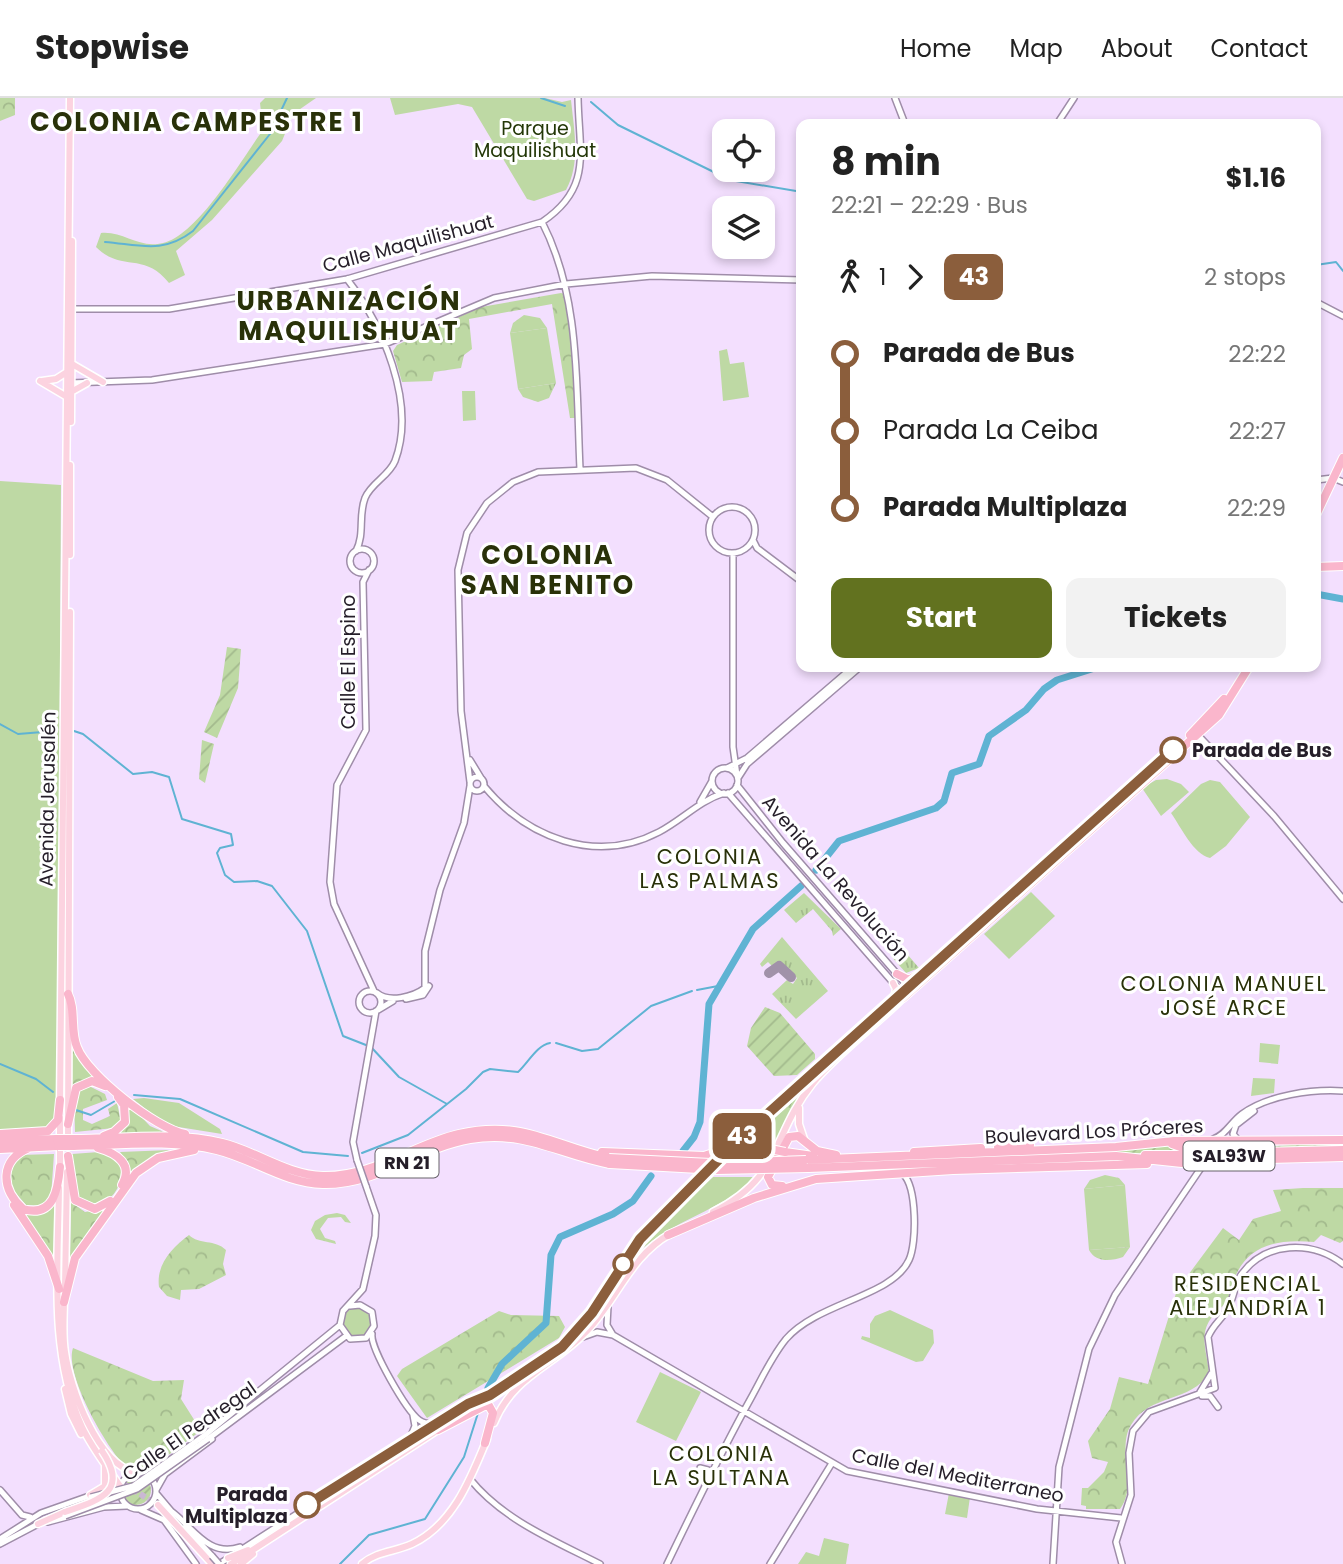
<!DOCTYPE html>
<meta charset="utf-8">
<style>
body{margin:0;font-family:Poppins,sans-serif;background:#f2f2f2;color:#222;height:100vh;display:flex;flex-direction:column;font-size:26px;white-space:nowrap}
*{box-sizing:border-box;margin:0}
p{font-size:23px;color:#767676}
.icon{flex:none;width:38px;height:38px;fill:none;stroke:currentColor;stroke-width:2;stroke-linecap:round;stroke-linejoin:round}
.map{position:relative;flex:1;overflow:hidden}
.side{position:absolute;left:796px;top:21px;width:525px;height:553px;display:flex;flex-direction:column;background:#fff;border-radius:14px;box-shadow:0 4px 10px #0003}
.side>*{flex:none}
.badge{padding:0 14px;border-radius:10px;font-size:24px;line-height:46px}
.tools{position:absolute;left:712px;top:21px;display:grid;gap:14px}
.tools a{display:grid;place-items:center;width:63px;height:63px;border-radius:14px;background:#fff;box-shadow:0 4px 10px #0003;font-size:35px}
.map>.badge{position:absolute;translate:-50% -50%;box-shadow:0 0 0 4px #fff}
.legs{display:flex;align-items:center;gap:10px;height:77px;padding:0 35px;font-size:23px}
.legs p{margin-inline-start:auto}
.headline{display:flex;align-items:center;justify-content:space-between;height:119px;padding:0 35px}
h1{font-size:38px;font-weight:700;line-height:52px}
.button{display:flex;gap:14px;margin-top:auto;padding:14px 35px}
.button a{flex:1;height:80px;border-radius:14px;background:#62721f;color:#fff;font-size:28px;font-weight:700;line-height:80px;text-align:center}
.button a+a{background:#f2f2f2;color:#222}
ul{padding:0 35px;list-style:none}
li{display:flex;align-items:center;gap:24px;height:77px;font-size:26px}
li i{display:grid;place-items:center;width:10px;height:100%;margin:0 9px;background:currentColor}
li i::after{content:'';width:18px;height:18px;margin:-9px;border:5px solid;border-radius:50%;background:#fff}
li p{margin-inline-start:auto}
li:first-child i{background:linear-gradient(#0000 50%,currentColor 0)}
li:last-child i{background:linear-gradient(currentColor 50%,#0000 0)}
header{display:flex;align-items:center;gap:42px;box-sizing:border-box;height:98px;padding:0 35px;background:#fff;border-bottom:2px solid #e0e0e0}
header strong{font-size:33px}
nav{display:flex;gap:38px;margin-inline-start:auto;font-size:24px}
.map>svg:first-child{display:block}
</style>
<header>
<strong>Stopwise</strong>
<nav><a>Home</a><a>Map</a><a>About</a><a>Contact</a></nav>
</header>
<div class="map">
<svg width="1343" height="1466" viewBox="0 0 1343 1466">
<defs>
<pattern id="grass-tufts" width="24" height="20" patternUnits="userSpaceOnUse" patternTransform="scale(1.75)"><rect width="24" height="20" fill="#bed9a4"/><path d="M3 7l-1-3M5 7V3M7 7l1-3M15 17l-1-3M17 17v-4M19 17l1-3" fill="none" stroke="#a3ba8d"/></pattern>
<pattern id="forest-crowns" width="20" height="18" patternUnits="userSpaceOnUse" patternTransform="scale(1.75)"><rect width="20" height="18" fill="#bed9a4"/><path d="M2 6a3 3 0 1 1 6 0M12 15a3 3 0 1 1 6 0" fill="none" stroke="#a3ba8d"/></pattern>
<pattern id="garden-furrows" width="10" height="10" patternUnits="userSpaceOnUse" patternTransform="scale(1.75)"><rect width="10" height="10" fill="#bed9a4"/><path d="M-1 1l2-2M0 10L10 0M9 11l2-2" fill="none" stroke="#a3ba8d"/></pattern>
</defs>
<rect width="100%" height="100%" fill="#f3dffe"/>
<path fill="url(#grass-tufts)" d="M524 217 540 220 547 230 510 235 513 225Z
M556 285 549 300 538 304 523 299 518 291Z
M804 795 841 831 833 838 832 833 813 811 796 825 784 812Z
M782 839 828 893 796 921 772 896 787 882 793 886 797 880 780 866 772 868 768 864 762 869 760 866Z
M892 850H902L919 870 906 875 891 858Z
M826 965 797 1004 774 1048 754 1045 734 1049Z
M1105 1077 1119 1080 1125 1087 1084 1091 1090 1082Z
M337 1115 345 1117 351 1125 345 1124 341 1119 328 1120 320 1131 325 1140 335 1143 336 1146 316 1141 311 1132 315 1123 325 1117Z
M1130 1149 1123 1159C1111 1163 1096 1165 1089 1152Z"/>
<path fill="url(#forest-crowns)" d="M0 0H15V17L0 23Z
M561 195 564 196 575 270 576 320H570L552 206 469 221 472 251 464 257 461 270 434 274 432 283 402 284 393 253 397 247 481 209Z
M72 943 100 981 88 980 71 991Z
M87 987 105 996 107 1002 83 1011V1022L92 1026 110 1018 108 1011 117 1005 121 1023 114 1030 75 1034 74 999Z
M127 1004 150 1028 166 1035 117 1036 128 1023Z
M170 1052 151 1059 129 1080V1067L120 1054Z
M99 1054 116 1059 124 1071C118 1099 104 1114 77 1100L72 1056Z
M54 1056 51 1099 42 1108 26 1107 6 1084 7 1066 19 1057Z
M1303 1090H1343V1143L1340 1145 1321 1137 1314 1144C1281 1141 1247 1145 1234 1182 1232 1187 1232 1193 1230 1198 1227 1205 1218 1212 1213 1218 1198 1235 1207 1254 1209 1275 1191 1305 1150 1295 1131 1327 1116 1352 1139 1385 1120 1411H1086V1408L1081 1407 1082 1390H1088L1104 1374 1108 1364 1092 1360 1088 1343 1110 1311 1119 1279 1148 1286 1177 1192 1223 1130 1239 1142 1253 1121 1281 1113 1273 1092Z
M56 1104V1170L21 1114 43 1116Z
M71 1104 85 1114 107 1110 70 1163Z
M189 1137C199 1147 215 1141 226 1152L223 1166 226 1177 199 1191 181 1192 180 1202 167 1198 159 1189C156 1166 172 1150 189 1137Z
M499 1213 511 1217 559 1218 565 1229 559 1240 427 1320 397 1278 402 1271Z
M73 1250 153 1283 184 1282 181 1301 200 1331 199 1334 150 1371 124 1367C105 1347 64 1275 73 1250Z"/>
<path fill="#bed9a4" d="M265 0H316L293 16 282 43 212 122 176 153 185 177 169 185C144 153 122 175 96 149L101 135C124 133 138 151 163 145 198 137 241 62 263 32L260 5Z
M390 0H545L562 4 571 2C574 32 581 65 566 92L534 103 527 101 472 9 458 6 395 17Z
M547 230 556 285 518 291 510 235Z
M727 251 730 266 744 264 749 299 723 303 719 253Z
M462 293H475L476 322 463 323Z
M0 383 61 387 58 978 56 1018 44 1031 0 1032Z
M1167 681 1181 686 1189 694 1161 718 1142 690 1156 682Z
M1210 682 1220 684 1250 719 1226 748 1210 760C1193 756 1181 729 1171 715L1201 686Z
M1031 794 1055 818 1009 861 984 836Z
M1260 945 1280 947 1278 966 1259 964Z
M1253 980 1275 981 1274 995 1251 998Z
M144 1000 179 1005 220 1031 222 1036 166 1027 133 1001Z
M713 1079H757C722 1113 672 1121 637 1156L634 1155 661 1125Z
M1125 1087 1130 1149 1089 1152 1084 1091Z
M343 1224a15 15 0 1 1 30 0a15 15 0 1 1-30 0Z
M890 1212 933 1232 934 1245 923 1263 916 1264 861 1241 862 1238 870 1240V1226L875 1218Z
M660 1274 701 1294 676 1343 636 1324Z
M949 1395 970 1399 967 1420 945 1416Z
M824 1440 849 1446 846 1466H798L806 1454 819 1458Z"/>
<path fill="url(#garden-furrows)" d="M227 549 241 551 238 590 217 640 204 634 220 597Z
M202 642 214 646 205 685 199 681Z
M765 909 780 915 815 956V961L797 977 774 978 747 948 751 930Z
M1343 1044V1048L1233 1053 1200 1058 1194 1054 1199 1047 1238 1050Z
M1171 1048 1178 1050 1179 1054 945 1061Z
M121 1392a15 15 0 1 1 30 0a15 15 0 1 1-30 0Z"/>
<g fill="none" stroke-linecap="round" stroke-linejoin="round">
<path stroke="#5fb3d3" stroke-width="2" d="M541 0 565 8
M591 4 618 27 730 82 802 94
M105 144C141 147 163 156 193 133L270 36 287 0
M1316 167 1336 164 1343 173
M0 626 18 636 55 633
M71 632 83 636 133 676 152 674 169 679 182 721 231 736 233 747 220 750 217 755 225 777 234 784 257 783 272 788 307 833 343 938 371 949 399 979 447 1006
M697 892 718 888
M556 945 582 953 598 951 651 908 692 893
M0 966 36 981 53 994
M134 997 180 1001 303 1054 348 1058
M76 1012 91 1017 115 1003
M362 1055 408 1037 466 991 483 974 490 971 518 974C528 965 537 947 550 945
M340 1466 369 1437 425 1421 464 1359 478 1315"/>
<path stroke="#5fb3d3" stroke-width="7" d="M1316 496 1343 501
M816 772 839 743 936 710 944 703 952 675 979 666 989 638 1026 612 1044 591 1057 582 1098 569
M683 1053 694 1039 700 1024 709 906 753 831 801 788
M488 1290 502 1266 546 1225 551 1157 560 1139 613 1116 633 1103 651 1078"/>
<path stroke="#a192a9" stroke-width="10" d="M769 875 779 868 791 879"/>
<path stroke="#cab8d3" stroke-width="6" stroke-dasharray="6 3" stroke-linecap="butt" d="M117 1382 158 1407"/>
<g stroke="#9f8da9" stroke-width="8">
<path id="secondary" d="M895 0 905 26
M1057 26 1074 0
M542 124C581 200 576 288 580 371
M347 181C382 226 417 305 395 363 389 378 371 385 365 400 358 418 365 436 356 453
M1316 204 1343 218
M72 211H169L347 181 542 124C593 90 579 54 578 0
M70 285 152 282 385 246 494 200 566 186 652 178 802 182
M1316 382 1333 380 1343 384
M709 432a23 23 0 1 1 46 0a23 23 0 1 1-46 0Z
M753 442 757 450 802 484
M350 463a12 12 0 1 1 24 0a12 12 0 1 1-24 0Z
M733 455V649L737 677
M369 472 363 484 366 632 337 687 330 784 334 806 374 893
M1197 636 1274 718 1343 801
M470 662 481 680
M727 670 747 660 853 569
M712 683a13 13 0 1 1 26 0a13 13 0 1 1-26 0Z
M470 686a7 7 0 1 1 14 0a7 7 0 1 1-14 0Z
M738 680 747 666 860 569
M470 684 461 613 458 472 467 435 487 405 513 384 538 374 636 370 667 382 713 419
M737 687 783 745 911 892
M484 688C527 740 596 767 659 734 682 722 699 703 724 695
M728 695 896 888
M700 704 712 683
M359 904a11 11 0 1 1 22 0a11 11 0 1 1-22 0Z
M377 895C389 905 413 899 425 890V853L440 792 464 725 470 688
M406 901 423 897 429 888
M378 912 393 903
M1213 1041C1226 1037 1231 1024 1242 1016 1268 997 1312 991 1343 993
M1239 1043 1233 1036 1236 1027 1254 1013
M357 1062 353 1044 376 913
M350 1208 360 1207 372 1214 374 1228 366 1240 350 1241 340 1227 343 1213 363 1191 375 1138 376 1117 366 1088
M608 1208 607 1227 613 1237
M372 1236C370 1250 406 1312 419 1322 423 1325 428 1326 434 1326
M583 1239 597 1234 613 1237 847 1373 1037 1411 1121 1420
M1200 1294 1211 1276
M1202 1298H1210L1218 1309
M205 1337 340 1227
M410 1340 415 1328 413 1317
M208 1341 346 1238
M700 1370 708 1372 711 1379
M120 1393a18 18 0 1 1 36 0a18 18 0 1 1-36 0Z
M140 1375 154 1372
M470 1381C503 1422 555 1443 600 1466
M0 1392 22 1417 30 1419
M156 1392 165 1376 212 1341
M156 1395 172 1414
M141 1412 164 1422 196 1466
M171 1413C193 1429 208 1460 240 1449
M48 1424 104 1409 127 1408
M185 1429 212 1458
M0 1441 41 1415 92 1397
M0 1446 40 1425
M219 1466 468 1306 483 1299
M667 1466C694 1410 721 1354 751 1300 762 1280 772 1258 786 1241 818 1204 892 1199 909 1162 917 1145 917 1089 903 1076
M770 1466 832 1365
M1053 1466 1059 1369 1089 1251 1115 1197 1205 1064
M1122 1466 1116 1444 1131 1397 1129 1355 1133 1333 1149 1314 1215 1290 1208 1239C1213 1227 1221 1222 1227 1212 1234 1201 1234 1187 1241 1177 1265 1143 1312 1142 1343 1166"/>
</g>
<g stroke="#fff" stroke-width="9">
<path id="primary" d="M72 266 103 284
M40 283 67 299
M42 283 56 281 67 274
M71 294 87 285
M71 324 72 143
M70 457V367
M893 885 896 891 894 900
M60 1006 70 0
M799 1010V1026L805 1044
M68 1045 70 514
M730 1050 902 894
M60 1072V1020
M59 1090C58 1169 49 1256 82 1329 92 1350 107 1369 120 1388
M713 1114C783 1079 771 1037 813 985 839 954 874 929 903 900
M65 1189 67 1074
M64 1200C64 1218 62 1236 65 1254 70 1290 97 1366 136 1375
M65 1291 71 1316 81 1336
M459 1318 548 1259 576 1236 640 1141 710 1071
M494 1325C513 1278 552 1269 585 1235 616 1204 630 1158 670 1136
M355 1384 370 1367
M90 1397 105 1388V1368
M158 1407 212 1466
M38 1426 65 1414
M228 1460 248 1452
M231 1466 441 1330
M241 1466 253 1456
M362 1466C377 1453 395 1454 412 1446 453 1427 471 1380 487 1341"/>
</g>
<g stroke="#fff" stroke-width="10">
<path id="highway" d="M1316 417 1343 360
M1316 469 1343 468
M1190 637 1224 601
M897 876 909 882 927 871
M68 896C76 911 70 933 77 949 87 977 157 1031 185 1036
M903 900 1219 617 1249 569
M68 1026 76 990 92 983 105 988
M0 1036 48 1033 58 1022 60 1002
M104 1038 114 1034 125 1024 124 1007 118 999
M73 1041C122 1041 174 1033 222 1045 256 1053 286 1077 323 1078 374 1079 412 1047 459 1036 522 1021 553 1048 609 1060
M0 1043 57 1041
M1202 1046 1193 1047 1190 1054 1194 1058 1204 1059
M73 1048C120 1047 171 1041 217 1052 254 1061 284 1085 323 1086 378 1087 418 1050 470 1041 527 1032 557 1056 610 1066
M998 1049 1030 1047
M29 1050C0 1062 0 1090 23 1111 54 1120 58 1091 60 1069
M98 1050C116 1055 134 1066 122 1087
M0 1051 58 1048
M602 1054 704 1058 731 1049
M785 1054 813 1058
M914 1054 981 1050
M1145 1057H1182L1183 1050 1172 1046
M68 1058 75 1102 95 1111 110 1103
M722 1058 749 1051H770
M806 1062 1116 1049 1174 1043 1343 1042
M1229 1062 1343 1059
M808 1070 1116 1058 1182 1065 1255 1054 1343 1052
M782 1088 772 1087 768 1079 789 1039 798 1038 817 1053 836 1057
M14 1107 48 1158 59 1191
M668 1137 754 1100 816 1081 953 1072 1147 1066
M64 1204 75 1160 136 1075 158 1060 194 1052
M438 1332 488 1306 493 1315 485 1345"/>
</g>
<use href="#secondary" stroke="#fff" stroke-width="5"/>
<use href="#primary" stroke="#fcd3e0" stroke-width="6"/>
<use href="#highway" stroke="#fab6cc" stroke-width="8"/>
<g stroke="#9f8da9" stroke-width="8" stroke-linecap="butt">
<path id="secondary-bridge" d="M357 1062 366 1088
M91 1399 133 1388 205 1337
M65 1418 137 1391 208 1341
M212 1458 219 1466"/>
</g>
<g stroke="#fff" stroke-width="9" stroke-linecap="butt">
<path id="primary-bridge" d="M65 1414C99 1402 130 1394 102 1353"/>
</g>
<g stroke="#fff" stroke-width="10" stroke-linecap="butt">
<path id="highway-bridge" d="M57 1041H73
M58 1048H73
M770 1051 785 1054
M609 1060 711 1065 806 1062
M610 1066 717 1072 808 1070"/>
</g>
<use href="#secondary-bridge" stroke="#fff" stroke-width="5"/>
<use href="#primary-bridge" stroke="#fcd3e0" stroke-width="6"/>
<use href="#highway-bridge" stroke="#fab6cc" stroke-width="8"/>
</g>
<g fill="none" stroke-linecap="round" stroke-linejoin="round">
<g stroke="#fff" stroke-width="16">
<path id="line-1" d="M307 1407 468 1306 490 1297 562 1249 592 1215 640 1141 734 1046 1173 652"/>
</g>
<use href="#line-1" stroke="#8b5e3c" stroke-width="10"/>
</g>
<g fill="#fff" stroke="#8b5e3c" stroke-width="3.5">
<circle cx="1173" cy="652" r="12"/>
<circle cx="623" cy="1166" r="9"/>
<circle cx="307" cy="1407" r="12"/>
</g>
<g text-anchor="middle" stroke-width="6" stroke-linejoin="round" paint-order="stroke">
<g fill="#fff" stroke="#666269" stroke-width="2">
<rect x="1183.5" y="1043.5" width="91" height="29" rx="5"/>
<rect x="375.5" y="1050.5" width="63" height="29" rx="5"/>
</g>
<g font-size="18" font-weight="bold" fill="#251e29">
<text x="1229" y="1064">SAL93W</text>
<text x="407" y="1071">RN 21</text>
</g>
<g font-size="19" fill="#233707" stroke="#fff">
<text x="535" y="37">Parque<tspan x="535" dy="22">Maquilishuat</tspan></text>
</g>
<g font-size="19" fill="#251e29" stroke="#fff">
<text transform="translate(408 145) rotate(-15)" y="7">Calle Maquilishuat</text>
<text transform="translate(348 564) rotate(-90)" y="7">Calle El Espino</text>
<text transform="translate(47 701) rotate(-89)" y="7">Avenida Jerusalén</text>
<text transform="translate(836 780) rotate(49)" y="7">Avenida La Revolución</text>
<text transform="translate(1094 1033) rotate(-3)" y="7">Boulevard Los Próceres</text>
<text transform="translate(189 1333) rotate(-35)" y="7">Calle El Pedregal</text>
<text transform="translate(958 1377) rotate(11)" y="7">Calle del Mediterraneo</text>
</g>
<g font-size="19" font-weight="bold" fill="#251e29" stroke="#fff" text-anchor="start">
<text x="1192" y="659">Parada de Bus</text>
<text x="288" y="1403" text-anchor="end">Parada<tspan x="288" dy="22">Multiplaza</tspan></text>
</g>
<g font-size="21" letter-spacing="2" fill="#293109" stroke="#fff">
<text x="710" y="766">COLONIA<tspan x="710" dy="24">LAS PALMAS</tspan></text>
<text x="1224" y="893">COLONIA MANUEL<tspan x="1224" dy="24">JOSÉ ARCE</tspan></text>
<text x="1248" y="1193">RESIDENCIAL<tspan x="1248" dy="24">ALEJANDRÍA 1</tspan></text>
<text x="722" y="1363">COLONIA<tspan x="722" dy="24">LA SULTANA</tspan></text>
</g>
<g font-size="26" font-weight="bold" letter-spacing="2" fill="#293109" stroke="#fff">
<text x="197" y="33">COLONIA CAMPESTRE 1</text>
<text x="349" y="212">URBANIZACIÓN<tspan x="349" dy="30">MAQUILISHUAT</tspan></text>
<text x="548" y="466">COLONIA<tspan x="548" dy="30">SAN BENITO</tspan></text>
</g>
</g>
</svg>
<div class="tools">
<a><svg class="icon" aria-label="locate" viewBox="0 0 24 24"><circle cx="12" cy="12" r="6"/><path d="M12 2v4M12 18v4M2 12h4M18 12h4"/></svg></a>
<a><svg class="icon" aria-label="layers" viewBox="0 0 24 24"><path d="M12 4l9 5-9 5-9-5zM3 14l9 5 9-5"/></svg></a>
</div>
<b class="badge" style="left:742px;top:1038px;background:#8b5e3c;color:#fff">43</b>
<section class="side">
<div class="headline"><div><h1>8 min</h1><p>22:21 – 22:29 · Bus</p></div><b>$1.16</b></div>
<div class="legs"><svg class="icon" aria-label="walk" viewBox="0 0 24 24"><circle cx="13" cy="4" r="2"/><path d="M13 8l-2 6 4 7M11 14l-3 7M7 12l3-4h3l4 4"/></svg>1<svg class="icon" aria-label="forward" viewBox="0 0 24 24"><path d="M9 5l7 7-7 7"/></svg><b class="badge" style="background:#8b5e3c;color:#fff">43</b><p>2 stops</p></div>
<ul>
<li><i style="color:#8b5e3c"></i><b>Parada de Bus</b><p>22:22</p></li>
<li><i style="color:#8b5e3c"></i><span>Parada La Ceiba</span><p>22:27</p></li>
<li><i style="color:#8b5e3c"></i><b>Parada Multiplaza</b><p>22:29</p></li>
</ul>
<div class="button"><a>Start</a><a>Tickets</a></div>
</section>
</div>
